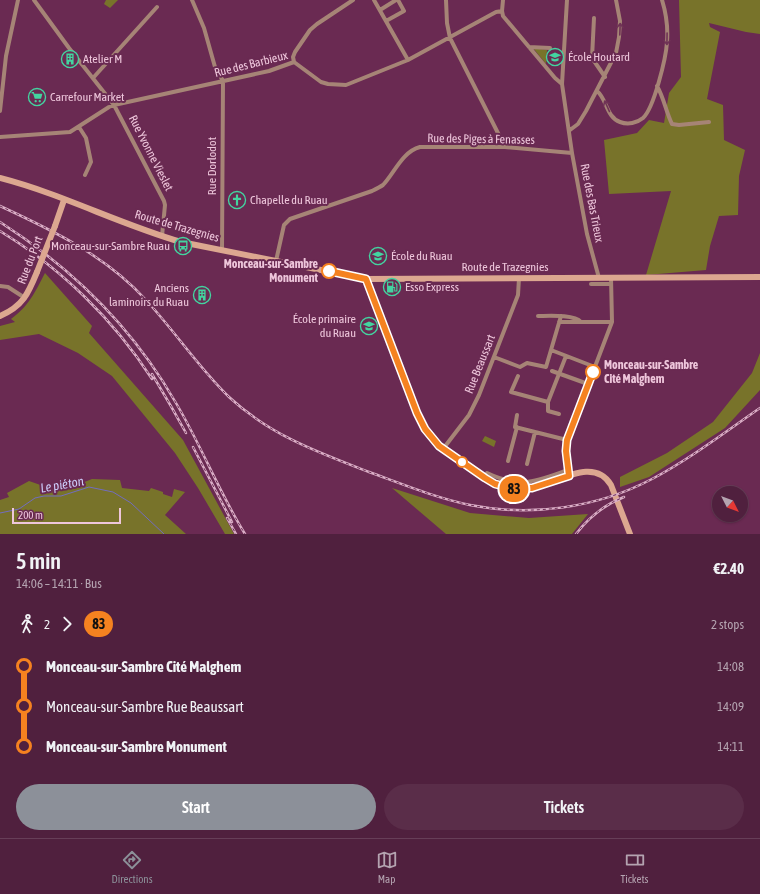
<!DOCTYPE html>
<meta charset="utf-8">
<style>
body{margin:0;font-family:"Asap Condensed",sans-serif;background:#5a2d49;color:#f1f3f6;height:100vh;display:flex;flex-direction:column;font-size:15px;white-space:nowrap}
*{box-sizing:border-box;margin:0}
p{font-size:13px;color:#b4a3b0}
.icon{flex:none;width:22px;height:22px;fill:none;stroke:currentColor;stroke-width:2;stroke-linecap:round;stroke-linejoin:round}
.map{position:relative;height:534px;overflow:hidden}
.panel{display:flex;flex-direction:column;background:#50203e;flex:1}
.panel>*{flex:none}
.badge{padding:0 8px;border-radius:13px;font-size:14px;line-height:26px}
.needle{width:26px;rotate:132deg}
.buttons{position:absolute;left:712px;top:486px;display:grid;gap:8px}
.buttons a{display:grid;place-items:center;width:36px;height:36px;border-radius:50%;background:#50203e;box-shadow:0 1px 3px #0004,0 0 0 1px #673e58;font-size:20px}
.scale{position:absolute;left:12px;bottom:10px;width:109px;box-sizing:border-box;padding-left:4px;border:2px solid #eec6db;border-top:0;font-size:11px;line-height:14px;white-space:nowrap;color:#eec6db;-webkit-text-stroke:3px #6a2a52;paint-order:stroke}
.map>.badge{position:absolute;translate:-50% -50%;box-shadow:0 0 0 2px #fff}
.legs{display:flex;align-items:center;gap:6px;height:44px;padding:0 16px;font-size:13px}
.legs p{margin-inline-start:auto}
.head{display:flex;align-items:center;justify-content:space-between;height:68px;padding:0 16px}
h1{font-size:22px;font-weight:600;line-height:30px}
.primary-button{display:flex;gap:8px;margin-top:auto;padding:8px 16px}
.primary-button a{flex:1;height:46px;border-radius:24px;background:#8c9099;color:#fff;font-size:16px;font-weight:600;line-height:46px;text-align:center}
.primary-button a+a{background:#5a2d49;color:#f1f3f6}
ul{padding:0 16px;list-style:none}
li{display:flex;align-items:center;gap:14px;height:40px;font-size:15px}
li i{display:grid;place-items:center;width:6px;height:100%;margin:0 5px;background:currentColor}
li i::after{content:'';width:10px;height:10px;margin:-5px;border:3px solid;border-radius:50%;background:#50203e}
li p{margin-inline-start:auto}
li:first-child i{background:linear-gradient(#0000 50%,currentColor 0)}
li:last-child i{background:linear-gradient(currentColor 50%,#0000 0)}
.dock{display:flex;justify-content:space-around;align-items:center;height:56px;border-top:1px solid #673e58;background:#50203e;font-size:11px;color:#b4a3b0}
.dock a{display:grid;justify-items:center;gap:2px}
.dock .on{color:#8c9099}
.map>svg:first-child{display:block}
</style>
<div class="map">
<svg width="760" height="534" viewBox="0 0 760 534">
<rect width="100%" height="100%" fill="#6a2a52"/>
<path fill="#78732a" d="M106 0H118L110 8 104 4Z
M679 0H760V34L746 32 709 23 710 27 720 32 707 99 723 105 724 140 745 150 739 176 738 215 719 216 710 246 706 270 646 275 671 191 609 194 604 140 637 133 649 120 664 123 669 93 681 77Z
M533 48 547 50 546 64Z
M45 273 92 326 89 333 183 440 234 534H225L198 488 175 453 112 376 78 353 39 334 0 340V326L15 322 11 319C29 306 35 292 45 273Z
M760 353V390L725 428 649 477 620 487V477L667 453 713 422 752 373Z
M485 436 496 441 494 447 482 441Z
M92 479 120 480 122 488 149 491 151 488 163 492V494L172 497 174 489 185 492 165 515 186 534H0V500L9 497 7 493 29 481 52 489 72 487Z
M392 488 470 513 529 518 588 514 572 534H446Z"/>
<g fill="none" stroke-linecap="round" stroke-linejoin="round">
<path stroke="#726dbf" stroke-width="1" d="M0 513 19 509 35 498 44 496H61L89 487 113 492 131 503 164 534"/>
<path stroke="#a68476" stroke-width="4" d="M34 0 69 48 114 105 164 201 165 205 162 236
M192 0 204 28 215 67 223 81 222 251
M374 0 408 60
M446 0 447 23 450 38 505 147
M503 0 502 11 503 16 555 78 562 84
M567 0 562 84 572 153 587 234 599 278
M380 10 396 0
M594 18 592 58 605 77
M386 21 404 11 398 0
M529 47 550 48
M294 62 293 57 295 52 310 30 317 24 353 0
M93 78 157 7
M657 86C664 98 666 112 672 124L679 125 709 122
M597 91C607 99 606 117 620 122 628 125 637 123 643 118 654 108 666 58 667 42 668 29 666 13 662 0
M0 111 6 56 18 0
M79 127 86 138 91 162 85 175
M570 130 578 124 586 111 616 53 619 37 620 21 616 0
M0 137 70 132 109 107 114 105 269 71 294 62 321 82 328 84 346 85 408 60 496 12 502 11
M276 261 284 225 290 219 372 191C376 189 380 187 383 185 395 172 402 152 420 147H505L572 153
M591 284H611
M0 286 8 287 25 298
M538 316C548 316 574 314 581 322
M559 322H612
M551 350 595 367
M494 357 520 367 527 363 546 367 561 316
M552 371 588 384
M518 376 511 392 548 402 566 356
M548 402V411L559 414
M517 415 515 427 567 440
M443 449 469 415 479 395 518 295 519 278
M508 461 517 427
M527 464 535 432
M487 473C521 489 536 481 568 470
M569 476 566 451 567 440 612 322 611 278"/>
<path stroke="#dca790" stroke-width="6" d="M0 178C62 194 119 224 181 242L366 279 760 277
M55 226 64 200
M366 279 420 420C431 442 450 454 470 468 478 474 487 481 496 484 505 488 514 489 523 489 550 489 592 453 611 485L630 534
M0 316C23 306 28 294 37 272"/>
<g stroke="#daaec6" stroke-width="2.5">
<path id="rail" d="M0 206C52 230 106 256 145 299 174 330 198 367 229 397 270 435 317 452 369 472 402 484 436 498 470 505 531 517 597 508 652 479 690 459 725 432 760 408
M0 222C72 268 133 328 176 403 201 445 219 492 245 534
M0 231C61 268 114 320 152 379
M152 374 172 408 186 433
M193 447 232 522
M227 518 236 534
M576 534C589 517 604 505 624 497"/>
</g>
<use href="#rail" stroke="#6a2a52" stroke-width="1" stroke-dasharray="3" stroke-linecap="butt"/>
<path stroke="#dca790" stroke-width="6" d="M37 272 55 226"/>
</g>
<defs><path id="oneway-shaft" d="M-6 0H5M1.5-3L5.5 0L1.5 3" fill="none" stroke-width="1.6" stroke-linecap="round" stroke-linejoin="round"/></defs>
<g stroke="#703356">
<use href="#oneway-shaft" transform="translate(620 29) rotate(-88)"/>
<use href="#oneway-shaft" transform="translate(667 39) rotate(91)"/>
<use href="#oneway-shaft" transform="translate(607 106) rotate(-114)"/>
</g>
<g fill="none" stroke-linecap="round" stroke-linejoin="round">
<g stroke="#fff" stroke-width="9">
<path id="line-1" d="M329 271 366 279 417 413 425 429 439 446 485 478 495 484 511 488H532L569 476 566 451 567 440 593 372"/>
</g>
<use href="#line-1" stroke="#f58220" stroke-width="6"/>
</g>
<defs>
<g id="school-ring" transform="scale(0.9)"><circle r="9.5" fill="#6a2a52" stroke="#43d4a0" stroke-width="1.5"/><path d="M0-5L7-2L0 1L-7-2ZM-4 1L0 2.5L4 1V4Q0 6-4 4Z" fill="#43d4a0"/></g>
<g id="building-ring" transform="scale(0.9)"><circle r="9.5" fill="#6a2a52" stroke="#43d4a0" stroke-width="1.5"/><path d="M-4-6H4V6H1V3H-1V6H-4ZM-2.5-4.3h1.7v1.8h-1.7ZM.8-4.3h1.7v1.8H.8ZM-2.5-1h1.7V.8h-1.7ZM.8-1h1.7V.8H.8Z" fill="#43d4a0"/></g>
<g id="supermarket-ring" transform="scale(0.9)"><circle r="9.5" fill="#6a2a52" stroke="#43d4a0" stroke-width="1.5"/><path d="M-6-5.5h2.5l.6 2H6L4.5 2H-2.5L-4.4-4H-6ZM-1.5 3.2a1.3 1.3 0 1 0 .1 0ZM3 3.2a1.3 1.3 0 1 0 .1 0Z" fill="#43d4a0"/></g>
<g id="church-ring" transform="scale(0.9)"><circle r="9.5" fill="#6a2a52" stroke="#43d4a0" stroke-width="1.5"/><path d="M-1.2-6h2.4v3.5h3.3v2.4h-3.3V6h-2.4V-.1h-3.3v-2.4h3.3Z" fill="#43d4a0"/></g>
<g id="bus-ring" transform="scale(0.9)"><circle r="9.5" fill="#6a2a52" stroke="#43d4a0" stroke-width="1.5"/><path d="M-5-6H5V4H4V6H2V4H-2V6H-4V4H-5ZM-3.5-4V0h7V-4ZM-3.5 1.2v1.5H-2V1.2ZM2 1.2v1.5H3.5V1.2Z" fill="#43d4a0"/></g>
<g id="fuel-ring" transform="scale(0.9)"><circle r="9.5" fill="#6a2a52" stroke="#43d4a0" stroke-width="1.5"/><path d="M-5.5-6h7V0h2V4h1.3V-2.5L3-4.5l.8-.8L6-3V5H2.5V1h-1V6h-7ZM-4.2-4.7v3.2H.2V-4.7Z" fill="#43d4a0"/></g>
</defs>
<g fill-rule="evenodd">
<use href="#school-ring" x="555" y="57"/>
<use href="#building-ring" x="70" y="59"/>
<use href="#supermarket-ring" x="37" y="97"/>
<use href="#church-ring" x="237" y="200"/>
<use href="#bus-ring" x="183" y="246"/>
<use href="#school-ring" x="378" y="256"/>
<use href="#fuel-ring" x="392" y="287"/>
<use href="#building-ring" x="202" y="295"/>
<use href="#school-ring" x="369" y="326"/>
</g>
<g fill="#fff" stroke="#f58220" stroke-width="2">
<circle cx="329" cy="271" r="7"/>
<circle cx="593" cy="372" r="7"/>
<circle cx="462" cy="462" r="5"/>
</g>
<g text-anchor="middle" stroke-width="4" stroke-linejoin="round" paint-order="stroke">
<g font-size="12" fill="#eec6db" stroke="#6a2a52" text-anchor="start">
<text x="568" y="61">École Houtard</text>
<text x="83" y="63">Atelier M</text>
<text x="50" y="101">Carrefour Market</text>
<text x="250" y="204">Chapelle du Ruau</text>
<text x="170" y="250" text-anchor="end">Monceau-sur-Sambre Ruau</text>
<text x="391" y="260">École du Ruau</text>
<text x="405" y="291">Esso Express</text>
<text x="189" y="292" text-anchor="end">Anciens<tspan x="189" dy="14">laminoirs du Ruau</tspan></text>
<text x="356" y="323" text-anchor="end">École primaire<tspan x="356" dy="14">du Ruau</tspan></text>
</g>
<g font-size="12" fill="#eec6db" stroke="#6a2a52">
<text transform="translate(251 64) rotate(-14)" y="4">Rue des Barbieux</text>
<text transform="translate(481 139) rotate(1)" y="4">Rue des Piges à Fenasses</text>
<text transform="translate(151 153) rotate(63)" y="4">Rue Yvonne Vieslet</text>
<text transform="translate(212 166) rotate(-90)" y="4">Rue Dorlodot</text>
<text transform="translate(592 203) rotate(79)" y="4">Rue des Bas Trieux</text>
<text transform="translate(177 226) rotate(16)" y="4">Route de Trazegnies</text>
<text transform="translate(30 260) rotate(-69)" y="4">Rue du Port</text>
<text x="505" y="271">Route de Trazegnies</text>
<text transform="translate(480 364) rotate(-68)" y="4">Rue Beaussart</text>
</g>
<g font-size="12" font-weight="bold" fill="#eec6db" stroke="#6a2a52" text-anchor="end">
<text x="318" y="268">Monceau-sur-Sambre<tspan x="318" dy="14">Monument</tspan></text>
<text x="604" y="369" text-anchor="start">Monceau-sur-Sambre<tspan x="604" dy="14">Cité Malghem</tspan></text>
</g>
<g font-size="13" font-style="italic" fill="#ccccf9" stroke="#6a2a52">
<text transform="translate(62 484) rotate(-10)" y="5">Le piéton</text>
</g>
</g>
</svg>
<div class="buttons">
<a><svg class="needle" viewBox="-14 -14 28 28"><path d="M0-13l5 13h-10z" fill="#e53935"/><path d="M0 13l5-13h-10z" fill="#b4a3b0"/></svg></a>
</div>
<div class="scale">200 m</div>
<b class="badge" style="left:514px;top:489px;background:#f58220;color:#111">83</b>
</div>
<section class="panel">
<div class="head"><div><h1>5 min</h1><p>14:06 – 14:11 · Bus</p></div><b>€2.40</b></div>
<div class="legs"><svg class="icon" aria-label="walk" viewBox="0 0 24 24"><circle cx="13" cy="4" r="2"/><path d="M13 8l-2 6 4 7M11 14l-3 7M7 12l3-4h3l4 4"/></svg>2<svg class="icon" aria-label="forward" viewBox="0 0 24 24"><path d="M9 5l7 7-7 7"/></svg><b class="badge" style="background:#f58220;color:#111">83</b><p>2 stops</p></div>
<ul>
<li><i style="color:#f58220"></i><b>Monceau-sur-Sambre Cité Malghem</b><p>14:08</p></li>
<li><i style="color:#f58220"></i><span>Monceau-sur-Sambre Rue Beaussart</span><p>14:09</p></li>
<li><i style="color:#f58220"></i><b>Monceau-sur-Sambre Monument</b><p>14:11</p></li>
</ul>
<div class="primary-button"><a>Start</a><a>Tickets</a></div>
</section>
<nav class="dock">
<a class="on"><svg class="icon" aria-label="directions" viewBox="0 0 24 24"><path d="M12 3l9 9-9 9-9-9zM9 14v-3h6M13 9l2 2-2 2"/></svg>Directions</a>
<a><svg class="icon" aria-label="map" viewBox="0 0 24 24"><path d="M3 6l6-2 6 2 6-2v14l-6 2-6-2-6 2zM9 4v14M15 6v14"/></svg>Map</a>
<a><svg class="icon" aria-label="tickets" viewBox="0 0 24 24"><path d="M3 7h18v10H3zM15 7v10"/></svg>Tickets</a>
</nav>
